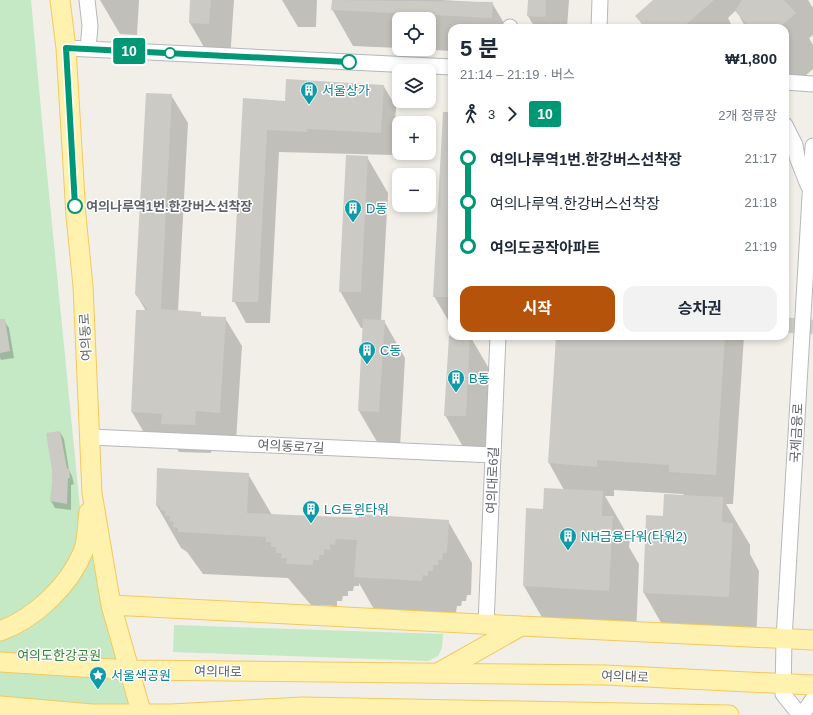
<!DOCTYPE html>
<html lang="ko">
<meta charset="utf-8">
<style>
body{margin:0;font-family:Arial,"Noto Sans KR",sans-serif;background:#f2f2f3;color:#1f2937;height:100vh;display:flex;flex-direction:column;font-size:15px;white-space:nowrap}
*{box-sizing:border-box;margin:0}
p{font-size:13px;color:#747a83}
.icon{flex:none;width:22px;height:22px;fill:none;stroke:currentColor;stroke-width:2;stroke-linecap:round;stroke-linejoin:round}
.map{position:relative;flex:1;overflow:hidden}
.panel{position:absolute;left:448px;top:24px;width:341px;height:316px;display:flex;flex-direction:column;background:#fff;border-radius:12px;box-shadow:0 2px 6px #0003}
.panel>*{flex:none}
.badge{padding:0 8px;border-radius:3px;font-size:14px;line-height:26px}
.tools{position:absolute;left:392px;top:12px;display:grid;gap:8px}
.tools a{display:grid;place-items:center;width:44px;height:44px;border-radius:8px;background:#fff;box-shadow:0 2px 6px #0003;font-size:20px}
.map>.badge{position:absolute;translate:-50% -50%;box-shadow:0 0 0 2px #fff}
.legs{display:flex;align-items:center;gap:6px;height:44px;padding:0 12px;font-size:13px}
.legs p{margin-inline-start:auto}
.headline{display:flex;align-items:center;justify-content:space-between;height:68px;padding:0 12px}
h1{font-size:22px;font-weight:700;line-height:30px}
.action{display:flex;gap:8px;margin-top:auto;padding:8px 12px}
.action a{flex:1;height:46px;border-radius:12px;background:#b45309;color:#fff;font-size:16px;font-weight:700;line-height:46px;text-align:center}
.action a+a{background:#f2f2f3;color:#1f2937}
ul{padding:0 12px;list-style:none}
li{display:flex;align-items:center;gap:14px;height:44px;font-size:15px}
li i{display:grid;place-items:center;width:6px;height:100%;margin:0 5px;background:currentColor}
li i::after{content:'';width:10px;height:10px;margin:-5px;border:3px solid;border-radius:50%;background:#fff}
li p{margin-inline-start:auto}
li:first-child i{background:linear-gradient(#0000 50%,currentColor 0)}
li:last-child i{background:linear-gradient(currentColor 50%,#0000 0)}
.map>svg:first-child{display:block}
</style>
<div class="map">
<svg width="813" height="715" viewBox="0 0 813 715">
<rect width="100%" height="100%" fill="#f1efe8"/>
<path fill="#c5e8c5" d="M0 0H31L44 143 81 518 138 715H0Z
M174 625 443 634 442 648 438 656 428 661 173 652Z"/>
<path fill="#0003" d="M100 0H139L137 35 120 34Z
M191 0H234L230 60 211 59 190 23Z
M282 0H317L316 27H298Z
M333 0H441L492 3 507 28H452V51L416 49H429V19H399V48L353 46 332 9Z
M529 0H569L567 28H535L528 16Z
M654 0H808L813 8V35L809 38 813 45V69L791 88 785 82V28H746L736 10 728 18 733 28H644L637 16Z
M383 85 396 107 393 155 279 152 270 323H246L234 301 244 99 286 102Z
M171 95 188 123 178 311 200 313 202 317 225 318 242 346 236 441 212 439 211 453 179 452 173 442 149 441 132 412 137 311H146L136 294Z
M452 113V327L434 296Z
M367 157 388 193 381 321H384L405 358 400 448 380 447 359 411 364 328H361L340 291Z
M0 322H5L9 328 14 358 1 360 0 358Z
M450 334 452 336H470L491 372 486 452H466L445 415Z
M557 336H744L733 504H726L750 545V554L759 571 756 644 671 640 644 593 664 517 684 496 683 494 614 490V496H605L630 539 629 547 639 564 636 637 551 633 524 586 527 509 544 510 564 490 549 463Z
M60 432 64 439 69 470 72 476 74 484 71 485V510L55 508 51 501Z
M248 474 272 515 448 521 472 563 471 595H467L466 601H462L461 606H457L456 612H451V617L379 618 359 583V586H354L353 591H348V596H343L342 601H337V606L311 605 288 578 203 574 187 552 181 548 157 506Z"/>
<path fill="#cccac5" d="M190 0H211L209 24 189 23Z
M332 0 493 2 492 18 331 10Z
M528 0H546V16L544 17 527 16Z
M653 0H714L682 28H646L635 16Z
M742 0H784L796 13 779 28H751L735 11Z
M286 79 384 85 381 133 307 129V132L267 130 258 302H232L243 98 285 101Z
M146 93 172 94 161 309 201 312V316L226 317 220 413 196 411 195 425 161 424 162 414 131 412 136 310H148L135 294Z
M443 112H452V297H433Z
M346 155 368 156 361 292H339Z
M0 319H5L10 351 0 353Z
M363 319 385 320 379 412 358 411Z
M449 336H470L466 416H444Z
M556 336H725L716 475 669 472V465L597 460V467L548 463Z
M60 431 67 469 69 468 70 478H68L67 504 50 501 52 483V470L46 433Z
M157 468 249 473 247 513 358 518V514L449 520 447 553H443L442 560H438V565H433V571H428V576L423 575 422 581 354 577 357 540 336 539 335 545 330 544V550L324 549V555H319V560H313V565L286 564 287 558H281L282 553H276V547H271V542H266V537L178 532V528L173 527 174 522 169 521 170 516H165V511L160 510V506H156Z
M544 488 603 491 602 516H613L609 591 523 586 526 508 543 509Z
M664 494 723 497 722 522 733 523 729 597 643 593 646 515 663 516Z"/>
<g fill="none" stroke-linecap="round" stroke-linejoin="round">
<path stroke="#ccccc8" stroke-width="15" stroke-dasharray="15 8" stroke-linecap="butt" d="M785 325 813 327"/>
<g stroke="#b5b8bc" stroke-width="17">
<path id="minor" d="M87 0 90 26 88 49
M510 28V27
M599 28 600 0
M66 48 452 67
M785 82 813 84
M785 125 795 145 797 157 808 185
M90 437 493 455
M486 624 498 336
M800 715 783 694 784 639 813 146
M802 715 813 699"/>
</g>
<g stroke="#f2c960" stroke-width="21">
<path id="major" d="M60 0 66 48 76 216 83 286 92 493 111 605 142 715
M111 605 521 626
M0 631C34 619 69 586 83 552 88 540 87 524 89 512
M0 662 130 670 605 675 813 685
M438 673 521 626 813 640
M0 706 92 714H171L303 707 729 715"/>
</g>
<use href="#minor" stroke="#fff" stroke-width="15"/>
<use href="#major" stroke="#fff2af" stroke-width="19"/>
</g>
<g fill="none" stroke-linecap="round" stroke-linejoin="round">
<g stroke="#fff" stroke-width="9">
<path id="line-1" d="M75 206 66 48 349 62"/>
</g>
<use href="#line-1" stroke="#009775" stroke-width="6"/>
</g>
<defs>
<g id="building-pin" transform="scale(0.9)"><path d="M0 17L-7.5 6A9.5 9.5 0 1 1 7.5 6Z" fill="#0f9aa8" stroke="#fff"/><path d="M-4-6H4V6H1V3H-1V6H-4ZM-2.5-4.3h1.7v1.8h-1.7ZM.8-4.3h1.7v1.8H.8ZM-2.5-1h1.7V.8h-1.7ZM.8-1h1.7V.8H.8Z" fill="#fff"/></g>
<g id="sight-pin" transform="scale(0.9)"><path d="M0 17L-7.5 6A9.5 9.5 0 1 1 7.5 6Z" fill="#0f9aa8" stroke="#fff"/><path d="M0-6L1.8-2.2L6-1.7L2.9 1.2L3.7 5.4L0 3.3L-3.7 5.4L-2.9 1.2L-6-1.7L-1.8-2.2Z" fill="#fff"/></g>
</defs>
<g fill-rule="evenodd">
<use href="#building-pin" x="309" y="90"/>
<use href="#building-pin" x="353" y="208"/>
<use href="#building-pin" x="367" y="350"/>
<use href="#building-pin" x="456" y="378"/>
<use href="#building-pin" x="311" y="509"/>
<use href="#building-pin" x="568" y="536"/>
<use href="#sight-pin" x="98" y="675"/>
</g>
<g fill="#fff" stroke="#009775" stroke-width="2">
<circle cx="170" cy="53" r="5"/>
<circle cx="349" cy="62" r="7"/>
<circle cx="75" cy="206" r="7"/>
</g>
<g text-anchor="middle" stroke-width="3" stroke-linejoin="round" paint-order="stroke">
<g font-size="13" fill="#0d838f" stroke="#fff" text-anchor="start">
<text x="322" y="95">서울상가</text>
<text x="366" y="213">D동</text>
<text x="380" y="355">C동</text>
<text x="469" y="383">B동</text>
<text x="324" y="514">LG트윈타워</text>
<text x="581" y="541">NH금융타워(타워2)</text>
<text x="111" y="680">서울색공원</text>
</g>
<g font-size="13" font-weight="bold" fill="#5f6368" stroke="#fff" text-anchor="start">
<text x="86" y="211">여의나루역1번.한강버스선착장</text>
</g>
<g font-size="13" fill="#5f6368" stroke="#fff">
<text transform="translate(85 337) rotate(-93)" y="5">여의동로</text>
<text transform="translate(796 433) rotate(-87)" y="5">국제금융로</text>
<text transform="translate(291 446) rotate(3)" y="5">여의동로7길</text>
<text transform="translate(492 480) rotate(-88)" y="5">여의대로6길</text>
<text transform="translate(218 671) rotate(1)" y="5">여의대로</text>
<text transform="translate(625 676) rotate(2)" y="5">여의대로</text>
</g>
<g font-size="13" fill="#348238" stroke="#fff">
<text x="59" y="660">여의도한강공원</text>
</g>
</g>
</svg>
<div class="tools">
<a><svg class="icon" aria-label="locate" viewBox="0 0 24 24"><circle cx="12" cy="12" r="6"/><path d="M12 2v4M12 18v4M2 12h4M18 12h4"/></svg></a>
<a><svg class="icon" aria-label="layers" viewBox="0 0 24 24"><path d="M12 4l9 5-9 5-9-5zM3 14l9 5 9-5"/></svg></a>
<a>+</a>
<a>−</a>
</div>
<b class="badge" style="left:129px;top:51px;background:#009775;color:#fff">10</b>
<section class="panel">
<div class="headline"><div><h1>5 분</h1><p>21:14 – 21:19 · 버스</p></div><b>₩1,800</b></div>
<div class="legs"><svg class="icon" aria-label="walk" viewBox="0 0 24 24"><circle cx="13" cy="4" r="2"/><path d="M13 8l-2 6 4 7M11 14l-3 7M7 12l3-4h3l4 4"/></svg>3<svg class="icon" aria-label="forward" viewBox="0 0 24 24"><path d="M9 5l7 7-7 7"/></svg><b class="badge" style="background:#009775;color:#fff">10</b><p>2개 정류장</p></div>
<ul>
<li><i style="color:#009775"></i><b>여의나루역1번.한강버스선착장</b><p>21:17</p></li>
<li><i style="color:#009775"></i><span>여의나루역.한강버스선착장</span><p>21:18</p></li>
<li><i style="color:#009775"></i><b>여의도공작아파트</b><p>21:19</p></li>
</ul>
<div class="action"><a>시작</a><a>승차권</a></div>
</section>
</div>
